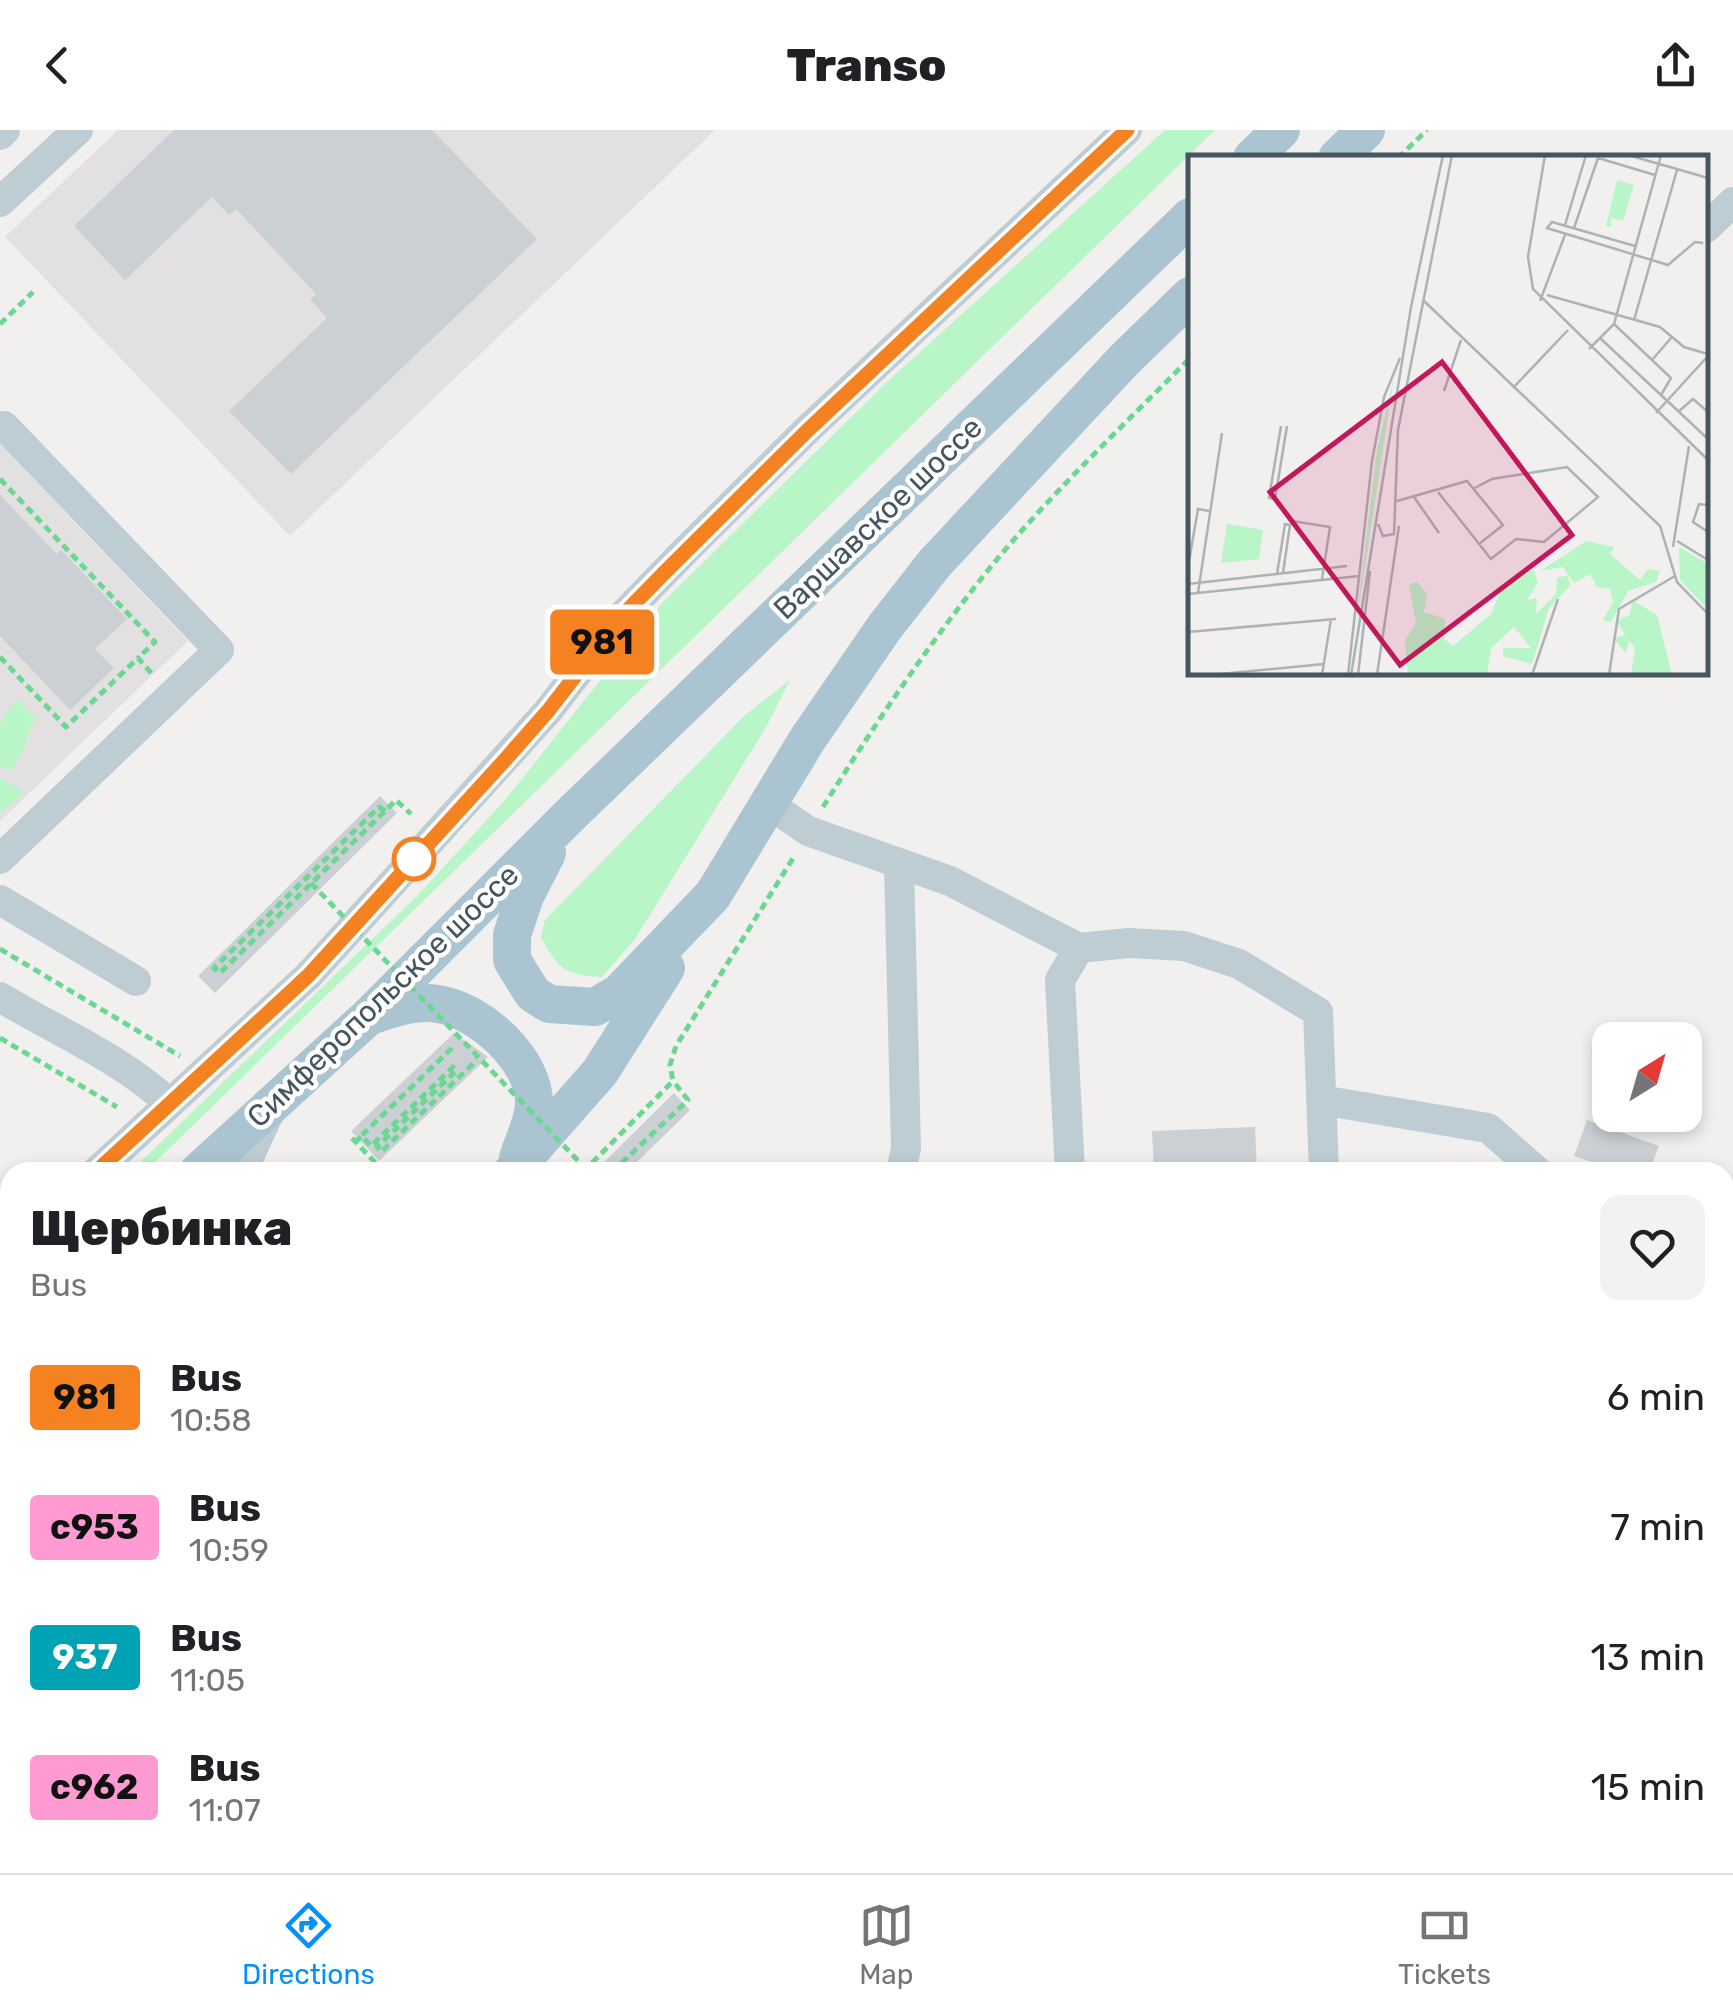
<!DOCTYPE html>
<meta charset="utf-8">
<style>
body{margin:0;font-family:Rubik,sans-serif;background:#f2f2f2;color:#202124;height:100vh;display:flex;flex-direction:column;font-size:38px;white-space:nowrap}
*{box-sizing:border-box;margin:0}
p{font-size:32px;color:#757577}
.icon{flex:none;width:55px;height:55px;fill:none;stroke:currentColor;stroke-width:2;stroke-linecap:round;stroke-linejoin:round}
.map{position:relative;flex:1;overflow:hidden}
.details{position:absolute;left:0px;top:1032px;width:1735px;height:712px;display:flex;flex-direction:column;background:#fff;border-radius:30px 30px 0 0;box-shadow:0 5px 15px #0003}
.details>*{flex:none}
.badge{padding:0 20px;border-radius:8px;font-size:35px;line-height:65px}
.needle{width:65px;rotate:37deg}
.controls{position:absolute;left:1592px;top:892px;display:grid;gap:20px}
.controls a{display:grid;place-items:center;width:110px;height:110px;border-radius:20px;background:#fff;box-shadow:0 5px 15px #0003;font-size:50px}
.map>.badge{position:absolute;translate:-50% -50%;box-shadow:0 0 0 5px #fff}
.round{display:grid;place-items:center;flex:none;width:105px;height:105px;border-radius:20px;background:#f2f2f2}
.summary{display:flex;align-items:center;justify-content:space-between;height:170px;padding:0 30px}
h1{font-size:48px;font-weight:800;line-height:75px}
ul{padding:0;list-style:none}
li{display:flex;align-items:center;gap:30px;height:130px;padding:0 30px}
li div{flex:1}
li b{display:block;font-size:38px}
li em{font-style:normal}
li .badge{min-width:110px;font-weight:700;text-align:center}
header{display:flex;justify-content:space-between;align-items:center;height:130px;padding:0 30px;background:#fff;font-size:45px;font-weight:800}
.menu{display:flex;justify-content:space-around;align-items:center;height:140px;border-top:2px solid #e0e0e0;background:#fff;font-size:28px;color:#757577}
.menu a{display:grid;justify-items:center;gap:5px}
.menu .on{color:#0391f8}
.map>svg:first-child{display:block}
</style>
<header><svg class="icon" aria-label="back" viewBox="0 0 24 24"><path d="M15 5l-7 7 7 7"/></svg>Transo<svg class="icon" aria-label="share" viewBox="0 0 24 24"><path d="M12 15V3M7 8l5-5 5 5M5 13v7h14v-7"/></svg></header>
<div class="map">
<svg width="1733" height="1743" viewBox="0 0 1733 1743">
<rect width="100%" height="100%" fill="#f2efef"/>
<path fill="#e3e0e1" d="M118 0H715L290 406 5 107Z
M0 314 188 511 0 691Z"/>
<path fill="#b8f5c7" d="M1165 0H1215L145 1042H130L417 766 506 669 660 475 887 252Z
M790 550 765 599 635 809 602 847C565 845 558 839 541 807L545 790 744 586Z
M17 569 36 588C22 609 32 619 9 640L0 637V593Z
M0 648 24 662 0 684Z
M45 1735H464L453 1743H39Z
M1032 1735H1074L1158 1743H1009Z"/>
<path fill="#cad0d4" d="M174 0H432L537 109 291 344 229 281 327 188 310 169 316 164 236 79 229 85 212 67 125 150 74 96Z
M0 365 57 424 61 420 127 489 95 519 114 538 70 580 0 506Z
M380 666 397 683 215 863 198 846Z
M454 903 488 927 379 1031 351 1001Z
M674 963 690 980 627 1042H594Z
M1587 990 1659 1016 1649 1042H1621L1574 1026Z
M1255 997 1257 1042H1154L1152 1001Z"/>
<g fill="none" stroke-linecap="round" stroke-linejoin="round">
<path stroke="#6cd793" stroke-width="5" stroke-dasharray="8 5" stroke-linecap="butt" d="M1398 28 1427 0
M0 194 33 162
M0 349 155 512 138 528
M0 527 66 597 138 528 153 545
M823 677C873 597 926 518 985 444 1047 367 1121 298 1190 228
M385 681 379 677 214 838 220 843 385 681 396 670 411 684
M0 819 180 926
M0 908 117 977
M362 1005 455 915
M352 1008 384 1042
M355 1012 362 1006 371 1016 453 937 456 941 377 1017 381 1022 477 930
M583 1042 673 951 670 935 676 916 795 725
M612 1042 688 970 673 951
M0 1593 10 1584"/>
<path stroke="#beccd3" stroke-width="30" d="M0 5 5 0
M0 72 78 0
M1706 98 1733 72
M769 674 808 701 950 751 1079 818 1129 813 1184 816 1239 834 1318 882 1324 1042
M0 729 219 520 4 296
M899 735 906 1018 901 1042
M0 770 136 851
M0 867C56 901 121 928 169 973
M1321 970 1488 998 1538 1042
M96 1042 309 845 548 581 620 488 689 417 807 300 1127 0
M242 1042 271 979
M1070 1042 1060 850 1079 818
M1725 1137 1733 1143
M0 1139 10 1129
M0 1296 10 1286
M1725 1657 1733 1658"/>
<path stroke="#abc4d1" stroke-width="38" d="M1252 28 1281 0
M1337 28 1366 0
M547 723 525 766 512 805V830L533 864 549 874 595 877 619 863 713 765 807 610 884 498 934 434 1125 229 1190 166
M370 886C392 879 414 870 438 874 480 880 536 931 534 975 533 992 523 1012 518 1028
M198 1042 368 887 566 689 1190 87
M512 1042 600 942 666 838
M0 1226 10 1216
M0 1516 10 1507"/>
<path stroke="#6cd793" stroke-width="5" stroke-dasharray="8 5" stroke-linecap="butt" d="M311 753 589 1042"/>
</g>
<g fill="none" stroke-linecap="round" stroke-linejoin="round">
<g stroke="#fff" stroke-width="22">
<path id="line" d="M96 1042 309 845 504 631 548 581 620 488 666 441 808 300 1127 0"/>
</g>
<use href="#line" stroke="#f58220" stroke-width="15"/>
</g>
<circle fill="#fff" stroke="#f58220" stroke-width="5" cx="414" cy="729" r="20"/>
<g text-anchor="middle" stroke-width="9" stroke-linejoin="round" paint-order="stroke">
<g font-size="30" fill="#45565f" stroke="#fff">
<text transform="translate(878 388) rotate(-44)" y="10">Варшавское шоссе</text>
<text transform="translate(383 866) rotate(-44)" y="10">Симферопольское шоссе</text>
</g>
</g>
<g transform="translate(1188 25)">
<rect width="520" height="520" fill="#f2efef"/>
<path d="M429 25 446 30 435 66 423 63V72L418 71ZM206 222 166 484 189 295ZM39 369 75 375 71 404 33 408ZM398 386 426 392 422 399 452 425 460 414 472 416 468 427 440 436 423 467 415 465 425 447 422 434 409 432 402 419 386 428 375 412 352 416ZM491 392 520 409V454L492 425ZM346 415 350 428 339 445 349 443 348 459 368 439 369 423 380 420 382 431 361 453 344 509 315 501V493H343L326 472 303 493 299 520H220L217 485 228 468 221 429 229 427 239 439 236 457 257 464 256 484 265 491 303 459 315 430ZM444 445 469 460 484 520H443L447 493 441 485 438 498 425 483 437 480 429 466 442 460Z" fill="#b8f5c7"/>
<path fill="none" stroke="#adb2b5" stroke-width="2.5" d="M357 0 340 102 345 134 520 305M440 0 520 23M410 3 467 20M377 70 398 0M386 73 411 0M447 91 364 67 359 73 480 110 507 87 515 88M359 140 472 172 496 192 520 199M236 146 472 371 489 427 520 459M352 146 377 80M446 165 489 15M426 169 483 223 473 240M412 183 520 284M401 194 426 169 473 0M464 205 484 182M325 233 380 175M256 236 273 185M490 257 505 244 520 257M468 258 520 201M93 271 81 343 87 344 99 271M250 337 303 404 328 384 356 387 410 342 379 312 304 324 285 334M226 342 251 378M209 346 279 326 315 370 291 389M520 350 511 349 505 367 520 377M104 366 142 372 134 424M190 369 195 381 206 379 210 275 264 0M489 386 520 405M485 392 501 291M0 412 10 354 21 356M89 419 97 369 102 370 95 418M0 429 159 411M10 438 34 278M0 439 171 421M0 477 148 464M22 520 136 509M134 520 143 464M160 520 184 306 196 242 212 203M163 520 223 152 255 0M170 520 182 416M189 520 211 371M344 520 370 444M421 520 431 454 487 421"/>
<path fill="#c2185b" fill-opacity="0.15" stroke="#c2185b" stroke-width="5" d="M254 207 384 380 212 510 82 337Z"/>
<rect width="520" height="520" fill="none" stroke="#45565f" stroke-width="5"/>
</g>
</svg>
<div class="controls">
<a><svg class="needle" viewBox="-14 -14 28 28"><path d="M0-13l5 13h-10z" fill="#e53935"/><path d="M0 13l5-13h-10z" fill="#757577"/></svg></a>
</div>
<b class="badge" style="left:602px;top:512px;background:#f58220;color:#111">981</b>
<section class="details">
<div class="summary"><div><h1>Щербинка</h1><p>Bus</p></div><a class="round"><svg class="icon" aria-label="heart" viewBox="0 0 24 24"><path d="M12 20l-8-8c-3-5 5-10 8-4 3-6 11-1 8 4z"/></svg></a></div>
<ul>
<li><span class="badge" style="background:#f58220;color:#111">981</span><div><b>Bus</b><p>10:58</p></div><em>6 min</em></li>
<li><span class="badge" style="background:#ff9ad2;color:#111">с953</span><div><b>Bus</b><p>10:59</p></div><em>7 min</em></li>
<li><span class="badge" style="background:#00a3b4;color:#fff">937</span><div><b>Bus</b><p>11:05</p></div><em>13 min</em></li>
<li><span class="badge" style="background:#ff9ad2;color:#111">с962</span><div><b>Bus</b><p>11:07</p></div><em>15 min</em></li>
</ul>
</section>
</div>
<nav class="menu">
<a class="on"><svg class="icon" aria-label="directions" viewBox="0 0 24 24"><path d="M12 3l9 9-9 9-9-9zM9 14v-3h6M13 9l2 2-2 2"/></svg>Directions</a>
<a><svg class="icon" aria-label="map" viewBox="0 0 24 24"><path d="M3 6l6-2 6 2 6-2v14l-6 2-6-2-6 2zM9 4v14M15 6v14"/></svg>Map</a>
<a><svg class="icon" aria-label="tickets" viewBox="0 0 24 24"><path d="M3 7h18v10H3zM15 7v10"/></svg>Tickets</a>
</nav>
